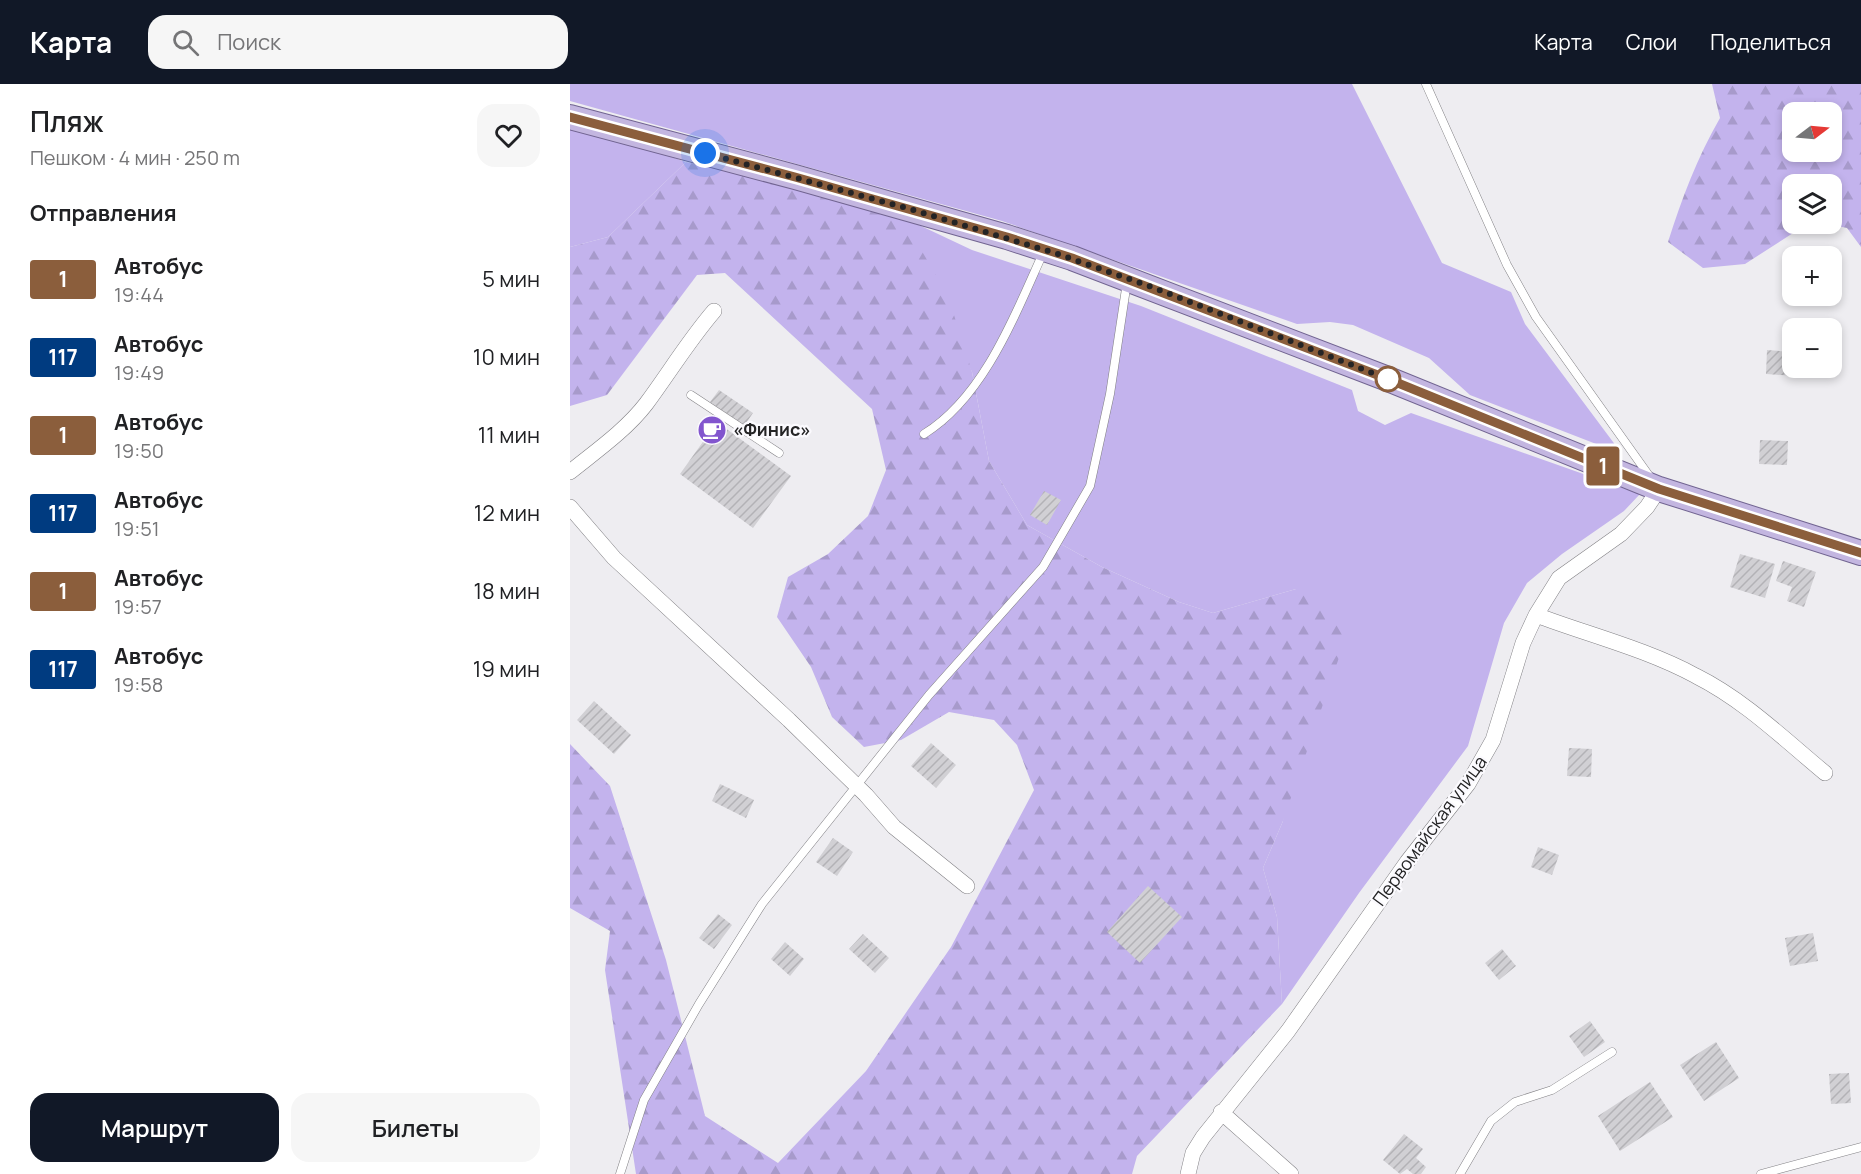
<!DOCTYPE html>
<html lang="ru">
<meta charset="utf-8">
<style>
body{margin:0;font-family:Manrope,sans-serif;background:#f6f6f6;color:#202124;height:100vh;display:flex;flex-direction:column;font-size:22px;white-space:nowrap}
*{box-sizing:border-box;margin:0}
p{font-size:20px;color:#757577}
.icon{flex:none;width:33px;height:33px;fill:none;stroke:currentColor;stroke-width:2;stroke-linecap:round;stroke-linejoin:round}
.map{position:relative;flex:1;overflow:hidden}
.sheet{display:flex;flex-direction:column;background:#fff;width:570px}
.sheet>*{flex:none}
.badge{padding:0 12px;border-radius:4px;font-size:21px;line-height:39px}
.needle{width:39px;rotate:74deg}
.tools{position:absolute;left:1212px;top:18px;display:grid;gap:12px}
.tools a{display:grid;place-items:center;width:60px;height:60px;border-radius:12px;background:#fff;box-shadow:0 3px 9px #0003;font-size:30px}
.you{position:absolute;width:30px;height:30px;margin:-15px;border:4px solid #fff;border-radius:50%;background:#1a73e8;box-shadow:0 0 0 9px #1a73e833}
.map>.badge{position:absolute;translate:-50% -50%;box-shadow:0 0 0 3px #fff}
h2{padding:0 30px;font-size:22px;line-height:54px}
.round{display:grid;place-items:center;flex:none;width:63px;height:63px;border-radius:18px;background:#f6f6f6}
.headline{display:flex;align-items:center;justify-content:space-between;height:102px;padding:0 30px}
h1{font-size:28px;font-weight:600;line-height:45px}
.button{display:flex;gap:12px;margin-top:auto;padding:12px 30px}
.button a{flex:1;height:69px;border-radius:18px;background:#111827;color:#fff;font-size:24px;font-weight:600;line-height:69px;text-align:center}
.button a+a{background:#f6f6f6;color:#202124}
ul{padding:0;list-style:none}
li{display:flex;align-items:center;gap:18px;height:78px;padding:0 30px}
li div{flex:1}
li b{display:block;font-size:22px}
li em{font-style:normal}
li .badge{min-width:66px;font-weight:700;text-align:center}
header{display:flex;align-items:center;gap:36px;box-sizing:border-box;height:84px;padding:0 30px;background:#111827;color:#fff}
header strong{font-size:28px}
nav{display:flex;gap:33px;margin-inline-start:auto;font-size:21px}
.search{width:420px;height:54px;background:#f6f6f6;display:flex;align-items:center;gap:15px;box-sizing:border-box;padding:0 21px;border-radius:18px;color:#757577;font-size:22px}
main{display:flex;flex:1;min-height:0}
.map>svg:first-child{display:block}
</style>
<header>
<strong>Карта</strong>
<div class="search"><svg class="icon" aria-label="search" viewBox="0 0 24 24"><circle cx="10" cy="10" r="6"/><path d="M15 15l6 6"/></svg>Поиск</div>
<nav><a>Карта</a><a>Слои</a><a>Поделиться</a></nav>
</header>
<main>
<section class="sheet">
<div class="headline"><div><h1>Пляж</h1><p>Пешком · 4 мин · 250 m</p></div><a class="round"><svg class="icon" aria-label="heart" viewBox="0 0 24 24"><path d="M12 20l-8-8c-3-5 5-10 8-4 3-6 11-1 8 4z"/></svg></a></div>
<h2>Отправления</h2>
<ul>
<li><span class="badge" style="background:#8b5e3c;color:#fff">1</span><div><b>Автобус</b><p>19:44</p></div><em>5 мин</em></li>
<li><span class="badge" style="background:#003b80;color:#fff">117</span><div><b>Автобус</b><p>19:49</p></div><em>10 мин</em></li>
<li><span class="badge" style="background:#8b5e3c;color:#fff">1</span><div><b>Автобус</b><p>19:50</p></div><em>11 мин</em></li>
<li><span class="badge" style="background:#003b80;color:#fff">117</span><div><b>Автобус</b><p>19:51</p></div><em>12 мин</em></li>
<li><span class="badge" style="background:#8b5e3c;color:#fff">1</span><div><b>Автобус</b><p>19:57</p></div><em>18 мин</em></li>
<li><span class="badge" style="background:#003b80;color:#fff">117</span><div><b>Автобус</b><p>19:58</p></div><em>19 мин</em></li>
</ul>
<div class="button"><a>Маршрут</a><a>Билеты</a></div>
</section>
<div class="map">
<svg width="1291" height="1090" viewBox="0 0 1291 1090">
<defs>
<pattern id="forest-firs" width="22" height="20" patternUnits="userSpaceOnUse" patternTransform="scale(1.5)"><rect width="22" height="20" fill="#c3b3ed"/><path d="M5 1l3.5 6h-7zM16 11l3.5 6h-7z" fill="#a79acb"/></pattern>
<pattern id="building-hatch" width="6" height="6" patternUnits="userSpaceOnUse" patternTransform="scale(1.5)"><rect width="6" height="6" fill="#d1d0d4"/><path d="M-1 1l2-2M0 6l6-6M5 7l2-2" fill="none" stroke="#b3b2b6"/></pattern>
</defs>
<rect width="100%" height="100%" fill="#eeedf1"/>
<path fill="#c3b3ed" d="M0 0H782L872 179 941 208 955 240 1052 370 900 311 859 274 783 241 760 238 727 240 432 137 0 17Z
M0 44 44 53 116 78 38 153 0 163Z
M332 133 402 166 571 222 782 306 788 327 815 341 841 329 1070 410 1054 427 992 470 957 499 934 539 898 662 789 809 712 920 707 833 693 784 713 737 726 505 643 529 609 518 532 483 457 441 419 377 402 288Z"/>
<path fill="url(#forest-firs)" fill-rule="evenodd" d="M1142 0H1291V163L1277 144 1258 140H1262V100H1222V140H1237L1175 180 1133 184 1098 158C1112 114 1127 74 1150 34ZM1222 28H1262V68H1222Z
M116 78 224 99 332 133 378 212 402 288 419 377 457 441 532 483 609 518 643 529 726 505 759 517 775 556 713 737 693 784 707 833 712 920 567 1072 562 1090H66L35 886 40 847 0 824V660L40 702 96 876 135 1032 208 1079 296 987 381 863 464 706 447 661 424 636 379 628 331 656 294 663 262 633 241 583 207 533 218 493 258 470 298 432 316 386 302 325 155 189 127 191 37 311 0 322V163L38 153Z"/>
<path fill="url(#building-hatch)" d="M1197 266 1222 268 1224 292 1196 290Z
M149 306 183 329 174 342 140 318Z
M147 338 221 392 183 444 110 390Z
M1190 356 1218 357 1217 381 1189 380Z
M474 407 491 416 477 441 460 431Z
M1170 470 1205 480 1195 514 1160 503Z
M1213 477 1246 488 1234 523 1217 517 1222 503 1206 497Z
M24 617 61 651 44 670 7 636Z
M361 659 386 681 366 704 341 682Z
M999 664 1022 665 1021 693 997 692Z
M150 700 184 716 176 734 142 717Z
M263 754 283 768 267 792 246 778Z
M968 763 989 771 982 791 961 783Z
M578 802 612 833 570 879 537 848Z
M148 830 162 841 144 865 129 854Z
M1243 849 1248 877 1220 882 1215 854Z
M293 850 319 874 305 889 279 865Z
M215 858 234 875 220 892 201 875Z
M932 865 946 882 929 896 915 879Z
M1020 937 1035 958 1014 973 999 952Z
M1146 958 1169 994 1134 1017 1110 981Z
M1279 989 1281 1019 1261 1020 1259 990Z
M1080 998 1103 1033 1050 1067 1028 1032Z
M834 1050 853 1065 846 1074 856 1083 851 1090H843L837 1085 830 1090 813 1076Z"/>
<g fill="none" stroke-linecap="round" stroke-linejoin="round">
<g stroke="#828185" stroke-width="9">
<path id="service" d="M856 0 937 181 966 233 1080 393
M121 311 209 369
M354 350C414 313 445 231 473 169
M50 1090 74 1016 129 920 192 820 359 611 473 483 520 402 540 310 557 198
M890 1090 921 1037 945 1018 982 1006 1042 968
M1191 1090 1291 1063"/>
</g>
<g stroke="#828185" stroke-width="16">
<path id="minor" d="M0 388C26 367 56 346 76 320 99 289 119 256 144 227
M0 423 44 474 219 636 296 711 324 743 397 802
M966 531C1019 551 1076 565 1126 592 1174 616 1214 655 1255 689
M651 1028 721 1090
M618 1090 623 1069 633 1053 718 947 837 778 898 700 923 656 953 559 966 531 989 494 1051 450 1077 423 1089 405"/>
</g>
<g stroke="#716491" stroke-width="26">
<path id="primary" d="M0 33 225 93 437 153 502 174 818 295 1089 405 1291 469"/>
</g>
<use href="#service" stroke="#fff" stroke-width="8"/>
<use href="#minor" stroke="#fff" stroke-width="15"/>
<use href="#primary" stroke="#c3b6e0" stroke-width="24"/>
</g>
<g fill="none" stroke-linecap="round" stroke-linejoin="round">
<g stroke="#fff" stroke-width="14">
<path id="line" d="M0 33 225 93 437 153 502 174 818 295 1089 405 1291 469"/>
</g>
<use href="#line" stroke="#8b5e3c" stroke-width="9"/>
<path stroke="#242425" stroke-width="6" stroke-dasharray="0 10.8" d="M135 69 340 125 488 170 579 202 818 295"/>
</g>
<defs>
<g id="cafe-disc" transform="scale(1.5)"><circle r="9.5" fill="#8255ce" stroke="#fbfafe"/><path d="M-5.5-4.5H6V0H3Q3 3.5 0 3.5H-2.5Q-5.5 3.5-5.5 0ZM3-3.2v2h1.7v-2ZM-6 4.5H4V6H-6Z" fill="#fff"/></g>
</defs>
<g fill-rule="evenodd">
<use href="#cafe-disc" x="142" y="346"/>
</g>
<circle fill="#fff" stroke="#8b5e3c" stroke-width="3" cx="818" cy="295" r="12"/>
<g text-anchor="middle" stroke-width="4.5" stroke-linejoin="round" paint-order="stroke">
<g font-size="18" font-weight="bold" fill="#242425" stroke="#fbfafe" text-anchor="start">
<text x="163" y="352">«Финис»</text>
</g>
<g font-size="18" fill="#242425" stroke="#fbfafe">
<text transform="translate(860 747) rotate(-54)" y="6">Первомайская улица</text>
</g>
</g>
</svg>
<div class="tools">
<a><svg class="needle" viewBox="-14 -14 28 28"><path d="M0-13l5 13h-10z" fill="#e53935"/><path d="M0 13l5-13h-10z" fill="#757577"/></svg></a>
<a><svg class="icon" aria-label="layers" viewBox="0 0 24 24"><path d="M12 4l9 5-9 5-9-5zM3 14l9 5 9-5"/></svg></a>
<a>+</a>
<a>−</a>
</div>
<div class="you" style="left:135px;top:69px"></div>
<b class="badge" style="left:1033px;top:382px;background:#8b5e3c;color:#fff">1</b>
</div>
</main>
